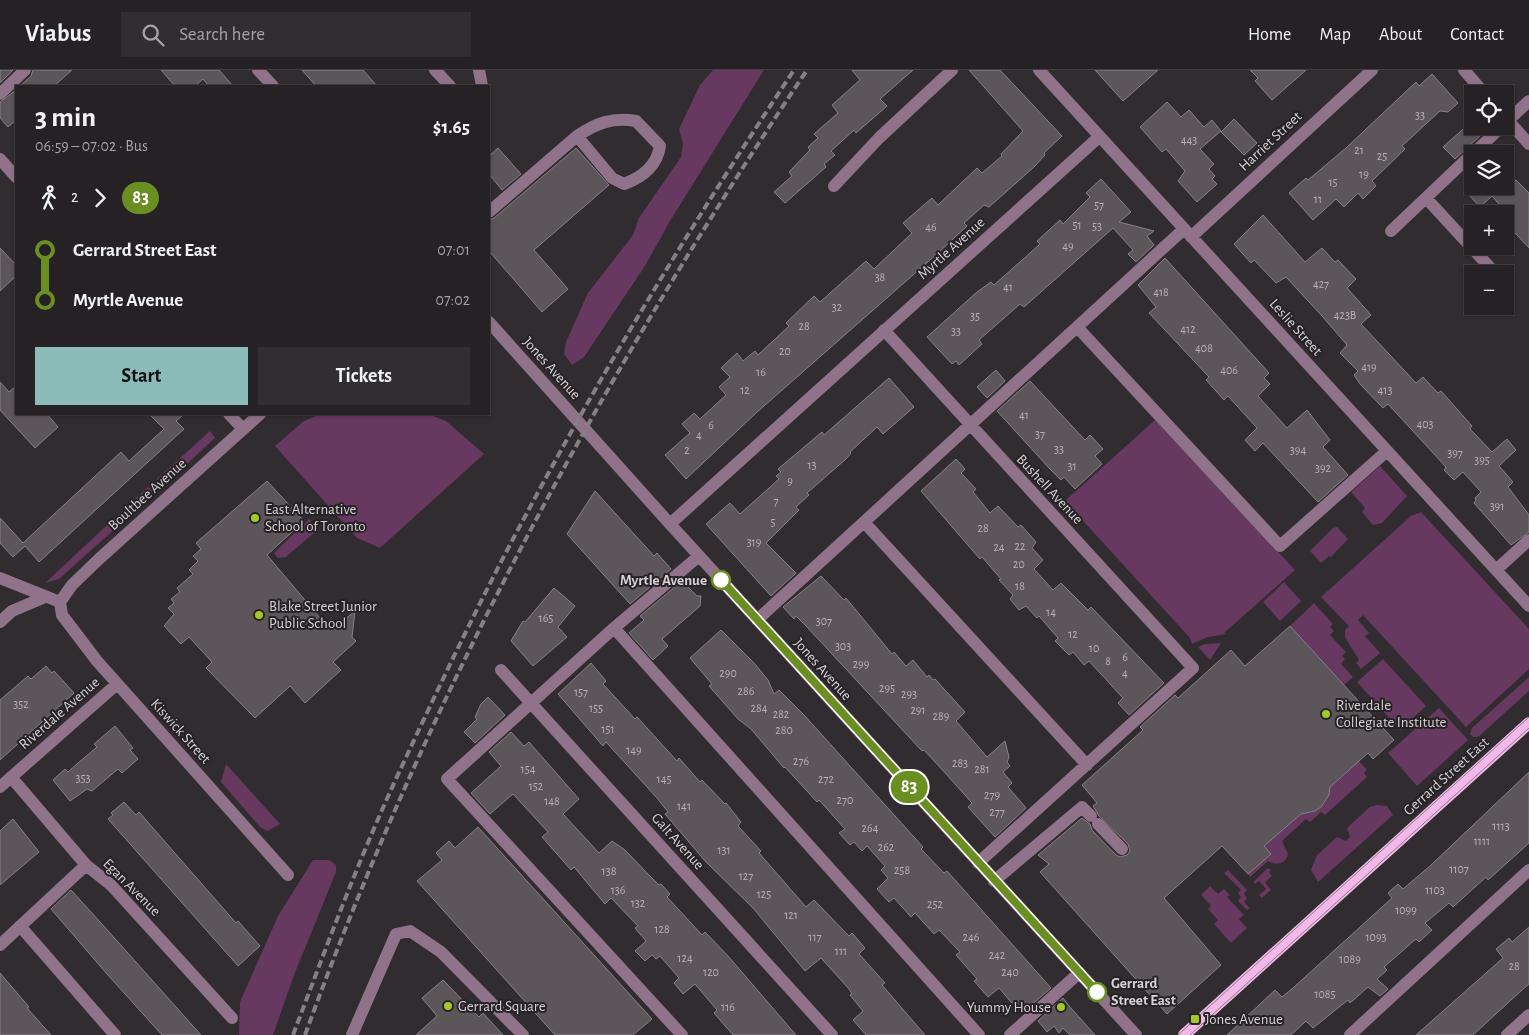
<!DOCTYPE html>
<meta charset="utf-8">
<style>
body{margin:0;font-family:"Alegreya Sans",sans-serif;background:#312e31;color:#f1f3f6;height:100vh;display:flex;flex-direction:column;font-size:19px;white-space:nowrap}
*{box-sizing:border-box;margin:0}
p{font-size:16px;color:#a3a3a6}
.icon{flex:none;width:28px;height:28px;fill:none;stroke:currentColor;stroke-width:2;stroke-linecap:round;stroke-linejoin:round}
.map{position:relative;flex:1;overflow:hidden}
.sheet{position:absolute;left:15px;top:15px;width:475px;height:330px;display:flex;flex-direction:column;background:#252124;border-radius:0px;box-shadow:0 1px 4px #0004,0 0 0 1px #423e41}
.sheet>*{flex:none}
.badge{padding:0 10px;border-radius:16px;font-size:18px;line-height:32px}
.tools{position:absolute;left:1464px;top:15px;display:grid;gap:10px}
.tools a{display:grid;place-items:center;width:50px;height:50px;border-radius:0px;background:#252124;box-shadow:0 1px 4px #0004,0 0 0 1px #423e41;font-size:25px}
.map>.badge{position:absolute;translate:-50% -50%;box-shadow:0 0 0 2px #fff}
.legs{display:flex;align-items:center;gap:8px;height:55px;padding:0 20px;font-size:16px}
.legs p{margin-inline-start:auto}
.head{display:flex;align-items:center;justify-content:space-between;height:85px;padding:0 20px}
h1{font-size:28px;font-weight:600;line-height:38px}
.primary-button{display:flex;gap:10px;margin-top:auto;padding:10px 20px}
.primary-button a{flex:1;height:58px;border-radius:0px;background:#8bbbb9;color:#111;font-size:20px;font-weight:600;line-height:58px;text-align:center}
.primary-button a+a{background:#312e31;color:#f1f3f6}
ul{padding:0 20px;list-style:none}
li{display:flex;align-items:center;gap:18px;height:50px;font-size:19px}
li i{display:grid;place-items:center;width:8px;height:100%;margin:0 6px;background:currentColor}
li i::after{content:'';width:12px;height:12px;margin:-6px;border:4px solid;border-radius:50%;background:#252124}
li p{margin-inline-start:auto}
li:first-child i{background:linear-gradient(#0000 50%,currentColor 0)}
li:last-child i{background:linear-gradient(currentColor 50%,#0000 0)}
header{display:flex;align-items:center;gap:30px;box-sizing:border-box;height:70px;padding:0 25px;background:#252124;border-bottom:1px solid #423e41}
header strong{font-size:24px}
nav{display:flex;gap:28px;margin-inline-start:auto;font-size:18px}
.search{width:350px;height:45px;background:#312e31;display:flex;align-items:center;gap:12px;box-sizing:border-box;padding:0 18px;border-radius:0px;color:#a3a3a6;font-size:19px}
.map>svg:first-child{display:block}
</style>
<header>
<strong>Viabus</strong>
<div class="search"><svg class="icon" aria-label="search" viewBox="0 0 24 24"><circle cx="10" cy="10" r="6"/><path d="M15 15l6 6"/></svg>Search here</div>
<nav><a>Home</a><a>Map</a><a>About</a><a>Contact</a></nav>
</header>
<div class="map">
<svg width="1529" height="965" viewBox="0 0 1529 965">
<rect width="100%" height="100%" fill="#312c30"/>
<path fill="#673860" d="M713 0H764L670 151 645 196 584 287 572 295 564 284 566 272 588 223 633 165 639 148 681 87 683 74 679 59 700 15Z
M321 344H428L446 351 484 384 380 478 357 468 275 376 304 351Z
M1155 350 1295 500 1224 563 1227 564 1208 567 1192 574 1190 568 1065 431Z
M210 361 215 368 163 416 157 409Z
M1380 396 1407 426 1382 453 1373 455 1362 442 1365 438 1351 422Z
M148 417 155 423 59 509 45 513Z
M1421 442 1529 559V599L1466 657 1363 545 1358 550 1369 563 1365 566 1380 583 1361 599 1356 593 1359 590 1345 567V560L1349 556 1321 527 1411 446Z
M309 449 315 456 316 461 286 487 278 488 274 483Z
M1337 457 1348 469 1331 487 1329 486 1321 493 1310 481 1333 458Z
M1284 512 1301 531 1280 551 1263 532Z
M1314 533 1333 554 1330 557 1334 561 1330 565 1346 582 1342 586 1345 589 1341 594 1353 607 1344 615 1290 556Z
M1221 573 1210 590 1198 577 1205 574Z
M1383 589 1426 636 1400 660 1357 612Z
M1529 607V621L1478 667H1473L1470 664 1472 658Z
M1439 638 1468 670 1417 716 1388 683Z
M1357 689 1367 700 1364 703 1367 707 1325 745 1321 742 1310 752 1306 749 1282 771 1288 784C1286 795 1276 795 1268 791L1250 807 1248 804 1271 784 1263 774 1301 744 1315 741 1321 737 1329 725 1330 717 1352 698Z
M226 694 280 754 268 761 261 758 221 712Z
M1377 735 1387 736 1393 745 1318 812 1311 800 1317 785 1337 767 1346 771 1350 767 1347 758 1370 737Z
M313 790H329L336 795V802L294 905 273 965H239L240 932 278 846Z
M1268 798 1271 800 1269 802 1272 806 1265 812 1271 820 1262 828 1259 825 1266 819 1259 811 1255 814 1253 812Z
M1228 800 1247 820 1244 824 1247 828 1244 832 1250 838 1247 840 1238 831 1241 827 1238 823 1241 820 1224 803Z
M1210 816 1218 824 1224 819 1230 825 1227 827 1244 845 1239 849 1247 858 1231 873 1214 854 1218 850 1208 839 1211 836 1201 825Z"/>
<path fill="#5c555a" stroke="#888187" d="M0 0H13L0 13Z
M33 0H72L54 16H20L31 6Z
M161 0H219L233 16H209L203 9 195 16H175Z
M302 0H363L377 16H316Z
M852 0H913L880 29 887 36 856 63 854 60 831 81 835 85 824 94 826 97 785 133 774 122 792 106 789 102 810 80 808 77 818 68 814 64 838 43 832 35 860 10Z
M969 0H1000L1062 66 1044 83 1045 85 1034 97 989 137 984 135 964 153 967 156 938 183 756 343 686 409 665 385 690 363 682 354 694 343 700 349 726 325 719 317 730 307 721 298 737 283 743 291 755 281 758 285 789 256 786 253 814 226 820 232 866 191 874 199 912 163 903 153 932 128 938 135 977 98 982 103 1002 86 1001 84 1023 61Z
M1095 0H1158L1123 31Z
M1250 0H1306L1272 30 1255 11 1258 8Z
M1432 4 1458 33 1448 42 1440 41 1402 76 1405 79 1372 111 1376 116 1363 129 1358 123 1344 137 1336 129 1313 150 1289 123 1306 108 1308 110 1346 78 1416 12 1419 16Z
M16 20V50L8 57 0 48V32Z
M1167 32 1181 47 1189 40 1204 57 1212 50 1221 61 1200 79 1214 94 1209 99 1215 106 1212 109 1217 114 1197 132 1178 111 1185 101 1166 79 1162 82 1140 57Z
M1234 49 1257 73 1244 85 1221 62Z
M1470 53 1481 65 1455 89 1443 77Z
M498 78 521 104 502 120 489 104V86Z
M576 78 609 115 534 180 568 219 542 242 489 181V150L494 148Z
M1101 109 1131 142 1119 152 1154 161 1147 166 1154 175 1136 192 1128 184 1133 180 1113 158 1024 237 1020 234 979 270 982 274 959 295 956 291 952 294 927 267 977 222 991 212 994 215 1030 183 1040 174 1037 171 1060 150 1063 154 1090 127 1086 123Z
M1516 110 1529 123V178L1505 152V141L1492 126 1480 137 1469 125 1478 116H1509Z
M1263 145 1305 192 1322 178 1335 192 1338 190 1356 209 1347 218 1371 245 1361 254 1416 313 1423 307 1438 323 1441 321 1472 356 1470 359 1492 382 1507 369 1516 380 1499 396 1513 412 1508 417 1529 445V462L1511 475 1474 433 1476 430 1475 428 1481 422 1463 402 1454 410 1444 400 1446 397 1388 334 1383 338 1360 314 1354 305 1358 301 1340 283 1347 275 1322 246 1286 207 1276 213 1254 190 1251 193 1234 174Z
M0 178 16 195V206L0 221Z
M1165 188 1269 303 1264 308 1270 314 1258 326 1287 358 1307 340 1330 370 1323 377 1348 405 1318 432 1263 373 1255 381 1245 370 1257 358 1228 326 1224 330 1206 310 1209 307 1149 243 1156 237 1138 215Z
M996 300 1005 311 987 328 977 317Z
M889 308 914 337 883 364 877 357 850 382 851 383 846 389 807 423 809 425 796 437 799 440 766 473 796 503 771 526 706 454 730 433 740 444 779 409 776 406 781 402 778 399 822 362 824 365Z
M1030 311 1085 370 1090 365 1103 379 1095 386 1102 394 1075 419 1064 407 1061 410 1049 398 997 341Z
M0 312 9 322 16 316V344H47L58 357 35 378 0 340Z
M149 344H184L176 351 184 359 39 492 25 476 13 487 0 473V448L23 473 121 382 129 391 164 359Z
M956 389 965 399 961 403 976 419 973 422 990 443 998 436 1018 457 1021 455 1036 472 1032 478 1043 490 1034 499 1053 520 1061 513 1088 540 1091 537 1164 613 1129 645 1118 633 1123 628 1089 591 1084 595 1073 582 1069 585 1055 571 1058 568 1039 546 1037 548 1026 536 1019 540 1010 529 1013 525 999 510 1001 509 982 487 980 489 921 421Z
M267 411 304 451 267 485 325 554 331 549 337 556 355 541 352 567 356 571 333 592 341 600 305 633 290 616 255 648 206 598 212 592 189 567 181 574 164 556 174 544 168 538 174 533 171 529 180 522 177 518 193 504 189 500 198 491 193 486 201 479 196 473Z
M595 421 654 486 657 483 671 499 630 534 567 464Z
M821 506 844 530 846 528 892 584 894 582 906 596 913 590 927 607 929 605 933 610 935 609 965 642 956 651 987 687 1005 671 1009 687 1007 692 1010 696 1003 702 1012 713 1008 717 1026 738 995 767 968 737 972 733 947 705 924 680 922 681 806 556 796 546 794 549 783 537Z
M682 511 697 526H701L700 536 662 569 668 576 653 590 629 563 644 550 640 546Z
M554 518 575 536 558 557 567 567 533 596 511 571 523 551 525 552Z
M1290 556 1394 670 1373 689 1368 683 1330 717 1329 725 1321 737 1315 741 1301 744 1264 776 1271 784 1248 804 1222 776 1164 828 1221 895 1167 944 1040 802 1049 794 1038 785 1082 748 1090 754 1092 760 1116 785 1120 787 1127 785 1130 781 1128 774 1099 746 1093 736 1097 733 1082 715 1143 660 1140 657 1175 625 1178 628 1231 580 1245 596Z
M721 560 755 594 768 610 774 624 779 620 804 645 923 777 921 779 944 803 947 801 1051 918 1027 939 1022 934 1017 939 999 918 988 927 974 911 977 909 956 885 960 882 939 860 934 864 915 843 911 847 894 828 889 832 877 819 888 808 881 800 885 796 867 776 862 781 854 772 850 775 839 763 845 759 819 730 817 732 785 697 784 698 751 659 738 649 709 616 712 614 690 588Z
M591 593 606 611 603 614 635 649 637 647 677 691 679 688 700 712 702 710 725 734 726 733 741 752 738 756 761 781 759 783 806 837 814 830 849 866 852 863 865 878 859 884 885 913 882 915 925 965H866L853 950 863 941 850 925 852 924 849 919 821 888 805 901 753 838 706 792 665 744 668 742 657 728 606 672 603 676 558 624Z
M46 596 52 603 54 601 74 623 0 690V630L28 606 31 609Z
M488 627 505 645 475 673 464 662 477 649 475 647 481 634Z
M115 656 133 678 130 680 138 689 122 703 118 699 92 721 87 719 70 731 53 710 65 699 68 702 78 693 97 677 94 674Z
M511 662 524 676 529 672 579 729 563 744 599 783 612 771 625 780 648 804 659 815 661 814 670 824 667 827 691 853 702 865 705 862 728 886 796 965H733L714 943 717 940 695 914 683 924 674 913 679 908 660 886 656 889 652 885 645 891 635 881 646 871 635 858 638 856 611 828 605 834 574 797 571 800 542 767 548 762 513 724 490 744 471 723 501 696 489 682Z
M1529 702V773L1488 810 1486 807 1453 837 1449 833 1425 853 1432 860 1419 872 1416 869 1384 897 1387 900 1377 909 1388 919 1380 926 1368 917 1350 933 1348 930 1313 958 1306 951 1291 965H1227L1275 920 1282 927 1293 918 1392 828 1388 823 1398 814 1403 819 1430 796Z
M124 732 136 745 139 742 236 853 238 851 260 876 238 896 108 749 113 745 111 743Z
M13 749 39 782 0 815V761Z
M478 757 652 949 633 965H555L417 811 442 790 436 783 449 771 455 778Z
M71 820 110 863 201 965H162L107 904 51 839Z
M1529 857V914L1522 920 1473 965H1416L1503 888 1496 879 1509 868 1512 872Z
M0 903 29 937 27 938 51 965H0Z
M443 910 479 947 483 943 503 965H416L437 946 422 928Z
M1063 928 1070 937 1095 965H1070L1063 958 1059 963 1054 956 1047 962 1038 951Z"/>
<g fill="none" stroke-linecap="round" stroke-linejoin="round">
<path stroke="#90738b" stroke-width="12" d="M258 0 273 16
M435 0 450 16
M479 0 482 16
M1039 0 1529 536
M1464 0 1485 24
M0 24 25 0
M1505 47 1529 74
M1505 53 1529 31
M1473 84 1502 56
M0 89 16 107
M834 116 879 68 952 0
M1426 128 1495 203
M489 142 577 66C597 53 612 47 636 51L660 76C657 96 643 107 624 114L612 108 577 66
M1391 161 1472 84
M1191 167 1372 0
M489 252 670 454 1136 965
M1078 258 1280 476 1387 381
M884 260 1193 598 978 793
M229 344 243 359
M864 452 1087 695
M670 454 1099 67
M1496 500 1529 470
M0 508 60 532
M60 532 62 545 97 591 288 805
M60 532 72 515 99 489 260 344
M757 550 1184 159
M0 552 12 541 45 527
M614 558 979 965
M501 600 832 965
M11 707 86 795 111 815 232 948
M0 717 117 614
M1098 754 1122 779
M994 811 1082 737 1091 746
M20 856 115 965
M0 875 86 795
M352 965 396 864 410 861 441 882 523 965
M682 965 447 709 614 558 699 486
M1010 965 1079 903
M1350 965 1529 800
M1507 965 1529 945"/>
<path stroke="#f3b7e9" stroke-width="12" d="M1184 965 1529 653"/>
<path stroke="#848083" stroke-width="1" d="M1178 965 1529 647
M1190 965 1529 658"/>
<path stroke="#848083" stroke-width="4" stroke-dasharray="8 4" stroke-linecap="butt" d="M293 965C327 875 361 783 402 696 442 610 483 524 528 441 609 289 699 143 794 0
M305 965C429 623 605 301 807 0"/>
</g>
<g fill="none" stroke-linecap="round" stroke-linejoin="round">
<g stroke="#fff" stroke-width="11">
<path id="line-1" d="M721 510 1097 922"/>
</g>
<use href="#line-1" stroke="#6b8e23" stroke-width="8"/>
</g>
<g fill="#a3c926" stroke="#272226" stroke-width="2">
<circle cx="255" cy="448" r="5"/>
<circle cx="259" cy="545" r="5"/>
<circle cx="1326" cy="644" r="5"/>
<circle cx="448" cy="936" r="5"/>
<circle cx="1061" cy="937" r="5"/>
<rect x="1190" y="944" width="10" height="10" rx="2.5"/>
</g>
<g fill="#fff" stroke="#6b8e23" stroke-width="2.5">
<circle cx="721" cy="510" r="9"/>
<circle cx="1097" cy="922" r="9"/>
</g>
<g text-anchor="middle" stroke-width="4" stroke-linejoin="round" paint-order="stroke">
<g font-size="12" fill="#b7b2b6">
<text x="1420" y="49">33</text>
<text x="1189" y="74">443</text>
<text x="1359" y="84">21</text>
<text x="1382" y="90">25</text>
<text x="1364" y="108">19</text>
<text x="1333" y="116">15</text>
<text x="1318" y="133">11</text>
<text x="1099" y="139">57</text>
<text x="1077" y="159">51</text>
<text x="1097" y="160">53</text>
<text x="931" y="161">46</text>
<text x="1068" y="180">49</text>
<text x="880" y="211">38</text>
<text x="1321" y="218">427</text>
<text x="1008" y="221">41</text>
<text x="1161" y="226">418</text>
<text x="837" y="241">32</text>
<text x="1345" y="249">423B</text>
<text x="975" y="250">35</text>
<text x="804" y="260">28</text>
<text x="1188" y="263">412</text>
<text x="956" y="265">33</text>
<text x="1204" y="282">408</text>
<text x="785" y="285">20</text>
<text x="1369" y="301">419</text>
<text x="1229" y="304">406</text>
<text x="761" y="306">16</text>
<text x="745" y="324">12</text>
<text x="1385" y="324">413</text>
<text x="1024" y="349">41</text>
<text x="1425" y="358">403</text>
<text x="711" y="359">6</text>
<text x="1040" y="368">37</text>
<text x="699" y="369">4</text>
<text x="1059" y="383">33</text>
<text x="687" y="384">2</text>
<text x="1298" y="384">394</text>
<text x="1455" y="387">397</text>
<text x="1482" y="394">395</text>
<text x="812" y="399">13</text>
<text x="1072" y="400">31</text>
<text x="1323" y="402">392</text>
<text x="790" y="415">9</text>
<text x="776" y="435">7</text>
<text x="1497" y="440">391</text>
<text x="773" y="456">5</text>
<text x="983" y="462">28</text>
<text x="754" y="476">319</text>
<text x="1020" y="480">22</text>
<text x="999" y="481">24</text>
<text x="1019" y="498">20</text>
<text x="1020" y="520">18</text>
<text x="1051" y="546">14</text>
<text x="546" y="552">165</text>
<text x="824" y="555">307</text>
<text x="1073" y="568">12</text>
<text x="843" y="580">303</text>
<text x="1094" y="582">10</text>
<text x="1125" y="591">6</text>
<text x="1108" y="595">8</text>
<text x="861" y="598">299</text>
<text x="728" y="607">290</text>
<text x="1125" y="607">4</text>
<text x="887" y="622">295</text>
<text x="746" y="625">286</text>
<text x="581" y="626">157</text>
<text x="909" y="628">293</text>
<text x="21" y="638">352</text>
<text x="596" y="642">155</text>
<text x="759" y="642">284</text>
<text x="918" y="644">291</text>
<text x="781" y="648">282</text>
<text x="941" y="650">289</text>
<text x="608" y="663">151</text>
<text x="784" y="664">280</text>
<text x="634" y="684">149</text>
<text x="801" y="695">276</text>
<text x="960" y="697">283</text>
<text x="528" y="703">154</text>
<text x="982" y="703">281</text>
<text x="83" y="712">353</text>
<text x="664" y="713">145</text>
<text x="826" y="713">272</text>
<text x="536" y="720">152</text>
<text x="992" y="729">279</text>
<text x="845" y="734">270</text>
<text x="552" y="735">148</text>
<text x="684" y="740">141</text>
<text x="997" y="746">277</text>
<text x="1501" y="760">1113</text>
<text x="870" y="762">264</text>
<text x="1482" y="775">1111</text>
<text x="886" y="781">262</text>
<text x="724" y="784">131</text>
<text x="1459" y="803">1107</text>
<text x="902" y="804">258</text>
<text x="609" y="805">138</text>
<text x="746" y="810">127</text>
<text x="618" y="824">136</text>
<text x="1435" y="824">1103</text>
<text x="764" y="828">125</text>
<text x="638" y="837">132</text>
<text x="935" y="838">252</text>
<text x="1406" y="844">1099</text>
<text x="791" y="849">121</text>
<text x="662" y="863">128</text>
<text x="815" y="871">117</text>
<text x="971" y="871">246</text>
<text x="1376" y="871">1093</text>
<text x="841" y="885">111</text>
<text x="997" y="889">242</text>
<text x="685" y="892">124</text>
<text x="1350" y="893">1089</text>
<text x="1514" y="900">28</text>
<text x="711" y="906">120</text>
<text x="1010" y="906">240</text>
<text x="1325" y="928">1085</text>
<text x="728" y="941">116</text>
</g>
<g font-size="15" fill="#d5d1d4" stroke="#272226">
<text transform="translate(1270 71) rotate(-43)" y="5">Harriet Street</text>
<text transform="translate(951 178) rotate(-42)" y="5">Myrtle Avenue</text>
<text transform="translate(1296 257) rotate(48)" y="5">Leslie Street</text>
<text transform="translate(552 298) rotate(48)" y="5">Jones Avenue</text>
<text transform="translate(1050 419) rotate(47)" y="5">Bushell Avenue</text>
<text transform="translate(147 424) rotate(-42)" y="5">Boultbee Avenue</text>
<text transform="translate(823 599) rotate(48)" y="5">Jones Avenue</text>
<text transform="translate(59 643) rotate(-41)" y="5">Riverdale Avenue</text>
<text transform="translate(181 661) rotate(48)" y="5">Kiswick Street</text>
<text transform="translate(1446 706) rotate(-42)" y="5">Gerrard Street East</text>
<text transform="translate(678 771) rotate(48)" y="5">Galt Avenue</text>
<text transform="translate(132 817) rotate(45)" y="5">Egan Avenue</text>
</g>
<g font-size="15" fill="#d5d1d4" stroke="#272226" text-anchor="start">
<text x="265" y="444">East Alternative<tspan x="265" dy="17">School of Toronto</tspan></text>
<text x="269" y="541">Blake Street Junior<tspan x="269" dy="17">Public School</tspan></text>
<text x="1336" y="640">Riverdale<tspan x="1336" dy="17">Collegiate Institute</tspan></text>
<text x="458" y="941">Gerrard Square</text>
<text x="1051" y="942" text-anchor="end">Yummy House</text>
<text x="1205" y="954">Jones Avenue</text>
</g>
<g font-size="15" font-weight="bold" fill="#d5d1d4" stroke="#272226" text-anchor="end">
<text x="707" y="515">Myrtle Avenue</text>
<text x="1111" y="918" text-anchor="start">Gerrard<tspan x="1111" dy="17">Street East</tspan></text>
</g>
</g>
</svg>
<div class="tools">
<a><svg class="icon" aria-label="locate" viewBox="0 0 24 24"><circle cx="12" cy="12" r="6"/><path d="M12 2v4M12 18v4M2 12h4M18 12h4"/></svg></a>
<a><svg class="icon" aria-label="layers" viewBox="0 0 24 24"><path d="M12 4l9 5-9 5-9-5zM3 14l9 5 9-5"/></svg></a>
<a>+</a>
<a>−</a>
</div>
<b class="badge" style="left:909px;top:717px;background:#6b8e23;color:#fff">83</b>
<section class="sheet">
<div class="head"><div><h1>3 min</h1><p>06:59 – 07:02 · Bus</p></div><b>$1.65</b></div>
<div class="legs"><svg class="icon" aria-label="walk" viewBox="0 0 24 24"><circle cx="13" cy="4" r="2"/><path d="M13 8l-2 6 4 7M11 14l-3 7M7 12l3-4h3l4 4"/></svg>2<svg class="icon" aria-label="forward" viewBox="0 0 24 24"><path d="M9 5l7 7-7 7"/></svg><b class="badge" style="background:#6b8e23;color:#fff">83</b></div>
<ul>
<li><i style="color:#6b8e23"></i><b>Gerrard Street East</b><p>07:01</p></li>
<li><i style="color:#6b8e23"></i><b>Myrtle Avenue</b><p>07:02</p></li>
</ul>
<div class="primary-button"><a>Start</a><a>Tickets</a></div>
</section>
</div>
